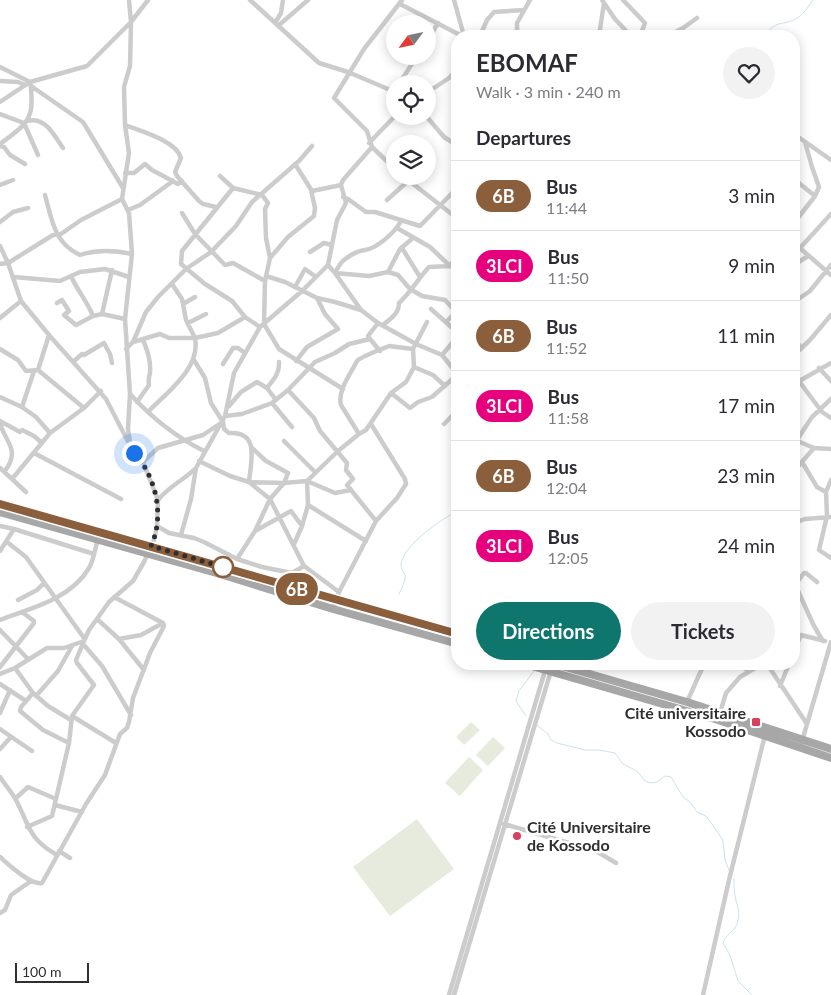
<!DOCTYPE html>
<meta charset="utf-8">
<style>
body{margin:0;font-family:Lato,sans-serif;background:#f2f2f3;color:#2b2b33;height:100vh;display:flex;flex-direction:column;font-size:19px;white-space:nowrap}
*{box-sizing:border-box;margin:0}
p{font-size:16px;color:#7c7c81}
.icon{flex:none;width:28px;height:28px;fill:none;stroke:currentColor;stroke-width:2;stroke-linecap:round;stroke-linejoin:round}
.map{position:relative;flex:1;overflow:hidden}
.details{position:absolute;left:451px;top:30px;width:349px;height:640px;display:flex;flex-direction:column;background:#fff;border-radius:20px;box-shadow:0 2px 12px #0003}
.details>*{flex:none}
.badge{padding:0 10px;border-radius:16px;font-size:18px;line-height:32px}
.needle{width:32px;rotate:237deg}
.tools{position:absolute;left:386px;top:15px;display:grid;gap:10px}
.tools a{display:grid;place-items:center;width:50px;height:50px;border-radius:50%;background:#fff;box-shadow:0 2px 12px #0003;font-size:25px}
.scale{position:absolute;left:15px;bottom:12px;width:74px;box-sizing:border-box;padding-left:5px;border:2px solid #2f2f2f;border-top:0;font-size:14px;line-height:18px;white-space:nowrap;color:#2f2f2f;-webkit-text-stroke:4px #fff;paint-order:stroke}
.you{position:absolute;width:25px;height:25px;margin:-12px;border:4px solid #fff;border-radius:50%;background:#1a73e8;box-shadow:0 0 0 8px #1a73e833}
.map>.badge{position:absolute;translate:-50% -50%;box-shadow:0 0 0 2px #fff}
h2{padding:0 25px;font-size:19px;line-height:45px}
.round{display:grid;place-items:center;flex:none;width:52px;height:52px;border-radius:26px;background:#f2f2f3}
.overview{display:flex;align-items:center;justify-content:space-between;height:85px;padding:0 25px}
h1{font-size:24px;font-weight:700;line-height:38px}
.cta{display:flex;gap:10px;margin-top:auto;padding:10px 25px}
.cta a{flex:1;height:58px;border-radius:30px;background:#0f766e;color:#fff;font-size:20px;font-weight:700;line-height:58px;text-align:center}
.cta a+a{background:#f2f2f3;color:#2b2b33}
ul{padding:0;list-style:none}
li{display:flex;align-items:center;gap:15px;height:70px;padding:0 25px;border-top:1px solid #e1e1e2}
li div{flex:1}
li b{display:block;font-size:19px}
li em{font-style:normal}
li .badge{min-width:55px;font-weight:700;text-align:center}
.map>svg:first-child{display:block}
</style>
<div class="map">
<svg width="831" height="995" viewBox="0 0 831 995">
<rect width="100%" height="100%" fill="#fff"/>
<path fill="#e7ebde" d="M471 722 480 730 464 745 456 737Z
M493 737 505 748 488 766 476 755Z
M469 757 483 770 460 796 445 783Z
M417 819 454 869 390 916 353 867Z"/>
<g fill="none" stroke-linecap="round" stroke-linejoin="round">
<path stroke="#cce2e9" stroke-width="1" d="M767 36C770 21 785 25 796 19 803 15 808 7 813 0
M399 594C401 589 406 581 405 575 403 571 401 570 401 564 404 545 441 519 458 511
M526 716 516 701 519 691 534 671
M537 725 548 734 551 740 557 743 585 750H599L615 753 623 764 637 771 645 781 650 783 657 782 665 776 671 777 683 797 690 802 697 812 706 816 719 834 723 841 725 860 729 870
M734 879C734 885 734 891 735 896 737 907 741 911 737 924 734 932 725 935 723 943L730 955 738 981 752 995"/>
<path stroke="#ccc" stroke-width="4.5" d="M129 0 131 22 130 66 124 87 125 125 129 153 122 199 129 213 132 254 125 319 130 394 128 429 130 442
M250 0 319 63 348 72 395 92
M454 0 464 36
M602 0 615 19 631 36
M623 0 645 23 640 36
M400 4 462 36
M275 23 281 13 283 0
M278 26 308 0
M480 36 487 20 494 12 524 10
M517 36V23L530 0
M562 36 563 35
M599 36 604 3
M668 36 683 28 697 18
M428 40 438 23
M0 67 30 82 87 66 131 22 148 0
M0 81 18 82 25 85
M399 84 417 56
M428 92 449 78 458 68
M0 102 30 82 31 86 83 122 123 188
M0 114 24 123 38 155
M426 116 444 137 458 146
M27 121C45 116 54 135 63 148
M125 125C140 131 177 141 181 158L175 172 177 176 199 201 203 204 216 207
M794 134 831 160
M369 143 395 116
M0 144C10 136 27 126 30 113 33 105 31 94 31 86
M0 146 4 147 10 155 25 164
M295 164 312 191 341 185
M395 169 372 147 367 131 334 98 364 49 402 0
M125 173H134L145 164 152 170 178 184 182 181
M220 176 233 188 262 195 268 203 265 209 266 238 270 258 265 281 264 324 279 349 343 389
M403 176 458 219
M794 179 815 196
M0 185 13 180
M233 188 182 251 181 264 205 284 232 301 245 317
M45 195C52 220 54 243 80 255 97 249 114 250 132 254
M343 197 348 199 366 212H375L420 226 458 187
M387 200 408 181
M128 210 140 205 173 181
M182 213 195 234 225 265 233 263 265 281
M401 221C395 232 378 248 365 250 358 251 350 255 344 260 340 263 337 269 335 273L369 276 388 272 398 275 410 289 422 296 445 300 456 312 446 322
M0 222 13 212 28 208
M794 223 815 196 819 187 812 167 805 142
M397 228 430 247 450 266 458 270
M794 243 831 275
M0 246 8 263 21 301 49 335 106 399 134 453 143 462 158 500 157 526 154 540 144 562 133 581 109 602 89 630 84 641 64 648H47L15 668 0 674
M402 248 420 277
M800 248 831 214
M310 252 324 243 332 245
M270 258 288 237 314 216 315 208 311 190
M0 264 8 263 53 235 61 234 81 220 122 199
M328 265 335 273 361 310
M794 265 808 256
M451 266 458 248
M388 272 400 249 413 238
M71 276C77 290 87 301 93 316
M266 276 285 282 317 298 335 302 361 310 378 323 416 344 442 355 458 375
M14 277 60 281 80 272 105 269 129 277
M295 287 305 269 316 277
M794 302 810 291 831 265
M57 303 62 300 69 311 64 315 76 325 93 316 102 314 125 319
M183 304 195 297
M431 309 458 333
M102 314 112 270
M0 318 21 301
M188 323 206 314
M383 325C390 319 399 314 399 303 410 293 418 279 429 267L450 266
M794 338 801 348
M370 339 380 351
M133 342 160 334 169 338H195L186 320 182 299 172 284
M0 349 18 360 26 371 38 370 84 408
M126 349 133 342 146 312 158 297 186 269 211 252 236 226 252 202 299 161 312 146
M442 355 458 336
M794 355 810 340 831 315
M194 360 205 378 211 403 223 422 224 429 229 433C260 431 251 461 249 482
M296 361 307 347 338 329 325 314 317 298
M73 362 82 354 84 355 104 343 110 354 112 363
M223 364 233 348H238L245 353
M414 367 433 375 445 386
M819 368 831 381
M38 370 49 335
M799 381 822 412 831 418
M794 384 831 363
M267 388C273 380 280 373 279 362
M288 390 314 418 320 431 347 463 346 470 353 479 347 485 376 521
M391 393 410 408 418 402 432 397 458 374
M130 394C151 417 176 437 204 451
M0 397 22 407 36 417 50 433
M137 402 149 385C148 379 149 378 150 373 151 363 147 349 143 340
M272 403 292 427
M229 406 241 392 257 382 267 388 276 400
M22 407 34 371
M148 412C167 392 201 368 195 338L218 333 245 317 260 327
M225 416 242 414 272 403 288 390 315 362 335 353 349 344 370 339 368 336 378 323
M0 421 20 432 22 430 34 436 42 443
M0 424C7 444 20 450 5 471
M444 424 458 410
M359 434 341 405C337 391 351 373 357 361 362 356 382 349 389 346L413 349
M795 440 814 448 831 449
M797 440 812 417 831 399
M284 441 315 472
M34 453 121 499
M199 461 230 476 249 482 284 483 307 481 335 493 351 490
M143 462 158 448 203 435 221 423
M802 462 817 487 826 492
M0 468 26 492
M794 471 814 448
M12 479 50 433 84 408 101 391
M831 480 826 492 827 516 819 550 831 558
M249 482 270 499 304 566 339 592
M158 500C169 486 184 480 196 468L225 416 234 373 260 327 302 291 328 265 337 220 346 203 341 185 343 180 372 147
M308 505 366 541
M794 523 805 519 831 517
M0 526 14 529
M157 526 169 533 194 538 204 542 237 559 262 567 292 573 304 566
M255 531 291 511 302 526
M181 535 191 499 196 468
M7 542 26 557 84 638
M294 544 302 526 308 505 307 481 338 451 359 434 366 430 391 393 406 382 414 367 413 349 427 322
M0 551 14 529 94 554
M237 559 255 531 270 499 284 483 288 473 266 461 252 448
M794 582 814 626 823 641
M795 585 804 573H806L817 582
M18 600 37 590 44 583
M333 609 339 592 376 521 397 498 406 484 405 479 371 424
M97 619 119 639 144 670
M0 620C31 608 71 599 89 568 94 560 95 548 98 539
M0 630 28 659
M119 639 141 635 163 623
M83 644 102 666 131 715
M794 651 801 635 825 641
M741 664 748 672
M767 664 807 724
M0 667 34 623V621L22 612
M15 668 33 693 48 706 71 720
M0 684 26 701
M780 686 789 664
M33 693 21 707 20 711 43 730 69 743
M36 696 58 671 72 646
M687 702 704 664
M0 713 10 690
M720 713 726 693 740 677 762 664
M72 716 116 743
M0 729 32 751
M800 748 831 642
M0 749 11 737
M0 777C5 785 12 792 16 800 30 827 28 838 57 855
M16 798 28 787 56 799
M55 805 82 812
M504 824 596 851 616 863
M27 827 52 816 69 743 72 716 94 685 77 663 76 660 84 641
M59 851 70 858
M0 857C9 865 30 885 42 883L86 804 105 775 120 734 127 728 129 722 133 698 150 653 164 626 163 623 114 597
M0 913 5 910 11 895 31 881
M449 995 547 664
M454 995 553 664
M703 995 729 880 765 735"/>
<path stroke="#a7a7a7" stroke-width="8" d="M0 504 458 634
M0 512 220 574 333 609 458 644
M525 664 718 720 831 758
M555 664 687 702 831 749"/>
</g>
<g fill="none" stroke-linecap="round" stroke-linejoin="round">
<g stroke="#fff" stroke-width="11">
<path id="line" d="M0 504 458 634"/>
</g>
<use href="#line" stroke="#8b5e3c" stroke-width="8"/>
<path stroke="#2f2f2f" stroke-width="5" stroke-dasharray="0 9" d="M134 453C156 476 165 516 151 546L223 567"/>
</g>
<circle fill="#fff" stroke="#8b5e3c" stroke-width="2.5" cx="223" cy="567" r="10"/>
<g fill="#d83f60" stroke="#fff" stroke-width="2">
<rect x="751" y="717" width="10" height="10" rx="2.5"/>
<circle cx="517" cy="836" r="5"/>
</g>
<g text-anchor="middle" stroke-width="5" stroke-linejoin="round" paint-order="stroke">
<g font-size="16" font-weight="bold" fill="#2f2f2f" stroke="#fff" text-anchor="end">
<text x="746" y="719">Cité universitaire<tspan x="746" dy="18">Kossodo</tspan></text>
<text x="527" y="833" text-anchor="start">Cité Universitaire<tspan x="527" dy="18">de Kossodo</tspan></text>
</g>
</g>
</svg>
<div class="tools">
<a><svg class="needle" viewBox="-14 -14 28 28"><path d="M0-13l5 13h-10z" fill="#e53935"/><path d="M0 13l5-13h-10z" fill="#7c7c81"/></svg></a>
<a><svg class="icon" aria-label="locate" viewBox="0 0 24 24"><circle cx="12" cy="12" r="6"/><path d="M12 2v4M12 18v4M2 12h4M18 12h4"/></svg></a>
<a><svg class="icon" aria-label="layers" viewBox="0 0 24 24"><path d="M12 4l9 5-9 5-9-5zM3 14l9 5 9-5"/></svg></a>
</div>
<div class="scale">100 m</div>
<div class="you" style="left:134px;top:453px"></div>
<b class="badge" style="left:297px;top:589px;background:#8b5e3c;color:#fff">6B</b>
<section class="details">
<div class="overview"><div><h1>EBOMAF</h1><p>Walk · 3 min · 240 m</p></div><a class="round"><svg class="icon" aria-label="heart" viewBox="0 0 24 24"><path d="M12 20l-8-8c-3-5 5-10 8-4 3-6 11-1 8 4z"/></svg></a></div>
<h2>Departures</h2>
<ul>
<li><span class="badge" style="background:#8b5e3c;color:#fff">6B</span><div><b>Bus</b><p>11:44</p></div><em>3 min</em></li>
<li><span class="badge" style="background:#e6007e;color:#fff">3LCI</span><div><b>Bus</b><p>11:50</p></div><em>9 min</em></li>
<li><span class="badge" style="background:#8b5e3c;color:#fff">6B</span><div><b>Bus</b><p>11:52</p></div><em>11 min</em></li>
<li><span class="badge" style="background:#e6007e;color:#fff">3LCI</span><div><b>Bus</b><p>11:58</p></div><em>17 min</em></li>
<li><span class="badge" style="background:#8b5e3c;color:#fff">6B</span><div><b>Bus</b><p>12:04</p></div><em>23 min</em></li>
<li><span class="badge" style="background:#e6007e;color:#fff">3LCI</span><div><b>Bus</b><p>12:05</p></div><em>24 min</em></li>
</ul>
<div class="cta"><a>Directions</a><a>Tickets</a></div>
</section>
</div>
